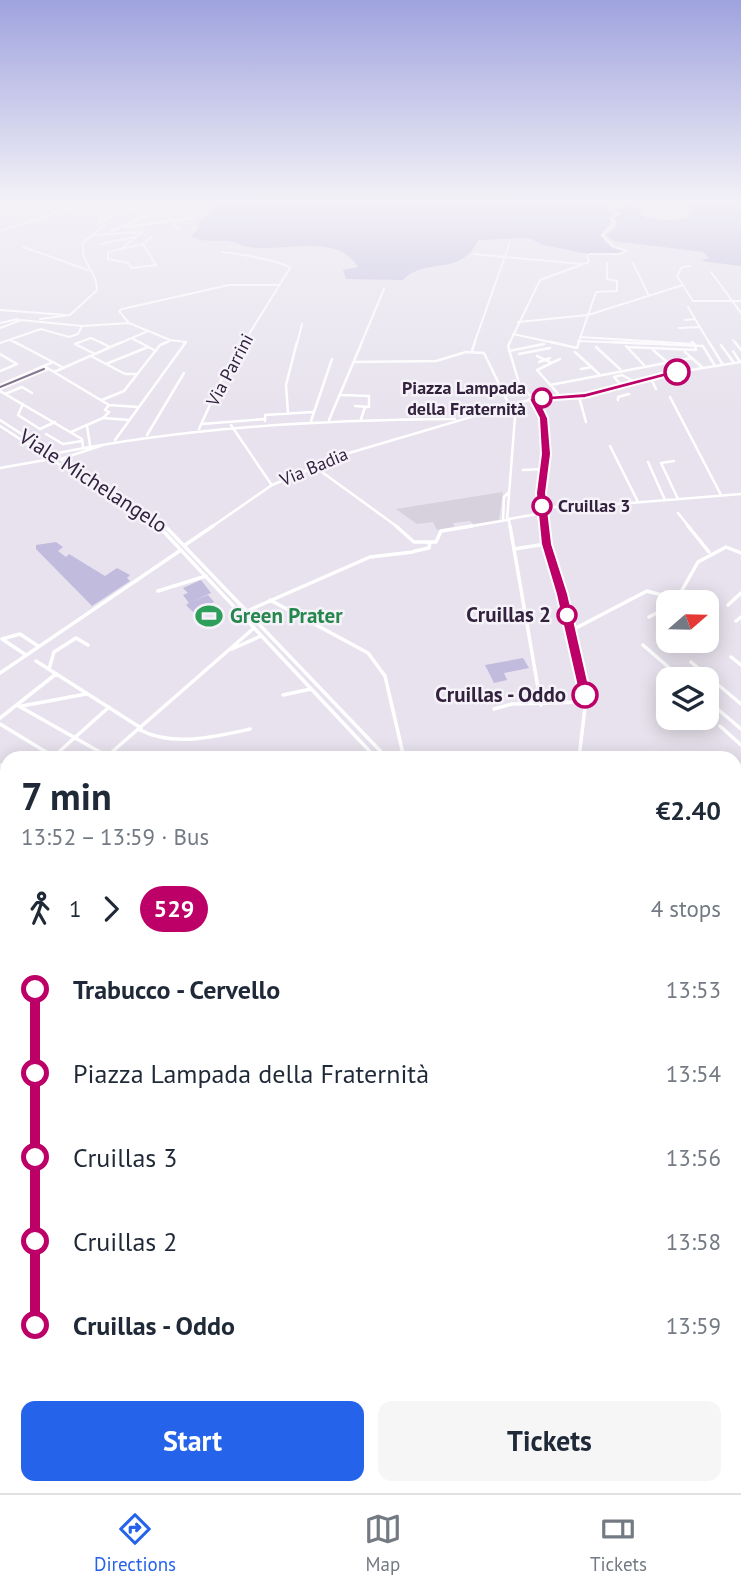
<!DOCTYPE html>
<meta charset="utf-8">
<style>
body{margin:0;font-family:"PT Sans",sans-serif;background:#f6f6f7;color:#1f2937;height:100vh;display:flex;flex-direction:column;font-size:26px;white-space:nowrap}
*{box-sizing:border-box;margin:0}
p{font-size:23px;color:#747a83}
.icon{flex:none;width:38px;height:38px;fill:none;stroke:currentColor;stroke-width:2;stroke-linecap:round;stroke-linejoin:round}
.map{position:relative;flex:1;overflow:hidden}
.panel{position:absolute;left:0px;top:751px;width:742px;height:744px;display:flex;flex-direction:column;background:#fff;border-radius:21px 21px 0 0;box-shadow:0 4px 18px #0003}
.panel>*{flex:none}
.badge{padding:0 14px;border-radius:23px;font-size:24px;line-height:46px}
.needle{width:46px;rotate:70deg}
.fabs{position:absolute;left:656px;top:590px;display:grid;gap:14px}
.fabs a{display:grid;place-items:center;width:63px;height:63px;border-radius:14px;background:#fff;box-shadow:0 4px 18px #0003;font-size:35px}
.map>.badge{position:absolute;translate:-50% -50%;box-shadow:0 0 0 4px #fff}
.legs{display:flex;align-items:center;gap:10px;height:77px;padding:0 21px;font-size:23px}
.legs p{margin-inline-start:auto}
.head{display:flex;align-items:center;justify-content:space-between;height:119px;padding:0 21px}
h1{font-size:38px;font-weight:700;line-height:52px}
.cta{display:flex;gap:14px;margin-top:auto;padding:14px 21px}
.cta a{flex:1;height:80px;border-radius:14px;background:#2563eb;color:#fff;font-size:28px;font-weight:700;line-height:80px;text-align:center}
.cta a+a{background:#f6f6f7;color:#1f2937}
ul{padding:0 21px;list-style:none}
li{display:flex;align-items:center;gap:24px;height:84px;font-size:26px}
li i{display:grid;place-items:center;width:10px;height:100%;margin:0 9px;background:currentColor}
li i::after{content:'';width:18px;height:18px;margin:-9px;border:5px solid;border-radius:50%;background:#fff}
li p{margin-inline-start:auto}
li:first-child i{background:linear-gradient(#0000 50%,currentColor 0)}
li:last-child i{background:linear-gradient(currentColor 50%,#0000 0)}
.dock{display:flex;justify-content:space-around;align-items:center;height:98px;border-top:2px solid #e0e1e3;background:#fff;font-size:19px;color:#747a83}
.dock a{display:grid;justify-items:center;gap:4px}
.dock .active{color:#2563eb}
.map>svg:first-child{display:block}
</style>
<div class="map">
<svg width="741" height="1493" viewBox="0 0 741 1493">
<rect width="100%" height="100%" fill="#e7e2ed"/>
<path fill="#d6d1dc" d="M503 492 499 520 473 524 470 521 453 523 454 527 437 530 433 522 417 524 396 509Z"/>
<path fill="#c1bbde" d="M218 203H610L607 210 614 214 608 217 611 222 600 236 611 247 624 250 615 254 583 253 543 245 529 238 478 240C461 278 425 256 403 280L346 279 343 270 358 267C337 232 282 253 249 247 241 246 236 241 228 241 215 239 203 244 191 236L199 228 198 223 215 209Z
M618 203H632L643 209 637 213C649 222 677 222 690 216L688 214 694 210 679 203H700L710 207 719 203H741V266L701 261 709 258 703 252 614 241 606 235 615 229 617 223 614 218 621 214 614 210 621 209V206Z
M56 542 63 547 58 551 66 557 69 554 105 576 117 568 130 575 127 578 130 581 92 606 36 549V545Z
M201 580 211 593 191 602 208 595 214 602 193 612 186 605 189 603 183 595 188 593 183 588Z
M523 658 529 668 504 673 507 680 494 683 485 665Z"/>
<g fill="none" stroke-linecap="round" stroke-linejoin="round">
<g stroke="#c2bdc5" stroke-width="10">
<path id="primary-far1" d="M735 1003 741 1001
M735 1016 741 1014"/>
</g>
<g stroke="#c2bdc5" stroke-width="11">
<path id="primary" d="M0 1200 7 1198
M0 1217 7 1215"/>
</g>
<path stroke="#fff" stroke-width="2" d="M39 203 46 209 65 203
M634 203 645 208
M663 203 645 208 652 213 666 215
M160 211 166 213 179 230
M172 221 192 218
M126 227 170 221
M0 231 88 203
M111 231 178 203
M93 235 143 232 123 247
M100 244 135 237
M143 244 156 265 132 268 128 263 108 259V252Z
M143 244 151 237
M23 247 88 270
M222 252C234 253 283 261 290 268L243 344
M473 254 582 264
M633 263 649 296
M690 266 682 267 677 276 693 301H741
M711 272 741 313
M688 307 710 344
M0 310 66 315
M40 319 70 315 97 290C97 270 80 264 83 242L104 226 99 221 134 209 141 203
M685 320 695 319
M518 322 588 315 683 285
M0 323 18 319
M129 323 119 311 122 309 229 285H279
M0 328 21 320 82 326 129 323 170 340 186 342 184 344
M679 328 700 327
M513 334 559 344
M580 337 694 344
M133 339 143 344
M10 340 18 344
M733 340 736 344
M578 341 656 344
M0 343 41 329 69 337 78 334 82 326
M75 344 91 338 104 344
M118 344 148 331
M162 344 170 341
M297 344 302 324
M361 344 384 289
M474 344 510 242
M509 344 540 280 589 262 587 256 590 254H621L627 251 614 247 602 235 615 223 611 218 618 213 611 211 614 203
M578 344 596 292 617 291V281L607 279V263"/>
<path stroke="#fff" stroke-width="2.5" d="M15 342 64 368
M79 342 75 344 95 354
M100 342 110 347
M139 342 156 351
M510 342 508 346 519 383 541 408 544 418 546 454 541 493 545 528
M551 342 577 348 579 342
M613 342 703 346 715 366
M692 342 696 346
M709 342 723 365
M735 342 741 350
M721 345 734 363
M626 346 644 365
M596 347 620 369
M627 347 696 350 695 346
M653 350 667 362
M472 351 475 342
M509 351 544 344
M733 351 740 362
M575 352 599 374
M685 352 703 368
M0 354 17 364 0 371
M519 354 550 348
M91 356 125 374H137
M537 356 552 363
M560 359 537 370 560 396
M354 362 436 361 466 352 484 353 515 417 507 520 509 519 510 528
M539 362 550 358
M106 364 148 347
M44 366 109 405 138 407
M581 369 592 367
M54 372 122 342
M650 377 656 389
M0 385 53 362
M550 385 692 358
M622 386 614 377 622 375 635 382
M0 389 48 369
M0 391 82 439 83 447
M5 394 22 387 32 393
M341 395 369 396V407L355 406
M530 396 540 394 544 398
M579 397 586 422
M670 397 721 495
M102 400 124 391 160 345 167 342
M618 400V397L629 394
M23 404 18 415 40 429 55 422
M288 413 286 385 297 342
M103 418 109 412 105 410 109 405
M361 419 365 407
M329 420 362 342
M265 421V415L313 412
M311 421 332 359
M202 424 265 419
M231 425 271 484
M87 426 90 445
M199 429 223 376 244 342
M71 432 103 418 129 420
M46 434 63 444 82 441
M147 435 184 373
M115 440 186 342
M610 446 638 502
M53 454C186 427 319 420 455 419
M61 459 103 445
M674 461 661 463 678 499
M648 462 665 500
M315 467 399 528
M0 468 51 459
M523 470 544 469
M548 507H581L741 494
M678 513 690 528
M509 519 543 513
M503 521 504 497 509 492
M210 528 272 485 349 453 532 399 585 396 659 375 741 362
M461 528 507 520"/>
<path stroke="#fff" stroke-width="3.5" d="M396 526 414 542H430
M510 526 541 705
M545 526 547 544 562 594 586 699 579 758
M688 526 709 552
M185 545 213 526
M514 549 546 544
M415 551 429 548 430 542H436L441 531 472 526
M158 591 206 576
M677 599 698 562 726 547 741 553
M270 600 368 653 385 676 404 758
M728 605 741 593
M247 611 370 557 413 552
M649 617 668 607
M736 621 741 617
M569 628H576L647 591 676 599 678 602
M643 645 682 679
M232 649 261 636
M26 655 2 639 20 634 38 646
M731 657 741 665
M36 661 141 728
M691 662 741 704
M49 669 54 652 76 638 88 645
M0 673 181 550
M283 695 311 689
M707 700 741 729
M17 705 107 756
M22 706 86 694
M494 709 512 704 587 702
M0 718 56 674
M0 724 56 758
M720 726 741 745
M140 730C173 747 215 737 250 729
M710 754 715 758
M52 758 109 707
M105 758 254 628
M0 765 5 768
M737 768 741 765"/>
<path stroke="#fff" stroke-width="4.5" d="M2 766 7 769
M735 769 739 766
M0 804 7 797
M0 811 7 816
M735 834H741
M0 847 7 841
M735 888 741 883
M0 922 7 926"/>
<path stroke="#fff" stroke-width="5" d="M735 1255 741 1261
M0 1284 7 1282
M735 1427 741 1436
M0 1457 7 1451
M735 1470 740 1477
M735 1482 741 1476
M202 1488 205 1493
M281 1488 284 1493
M559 1488 564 1493
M0 1489 2 1493
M43 1493 48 1488 50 1493
M148 1493 154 1488
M513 1493 514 1488
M640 1493 641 1488
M722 1493 728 1488"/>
<path stroke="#fff" stroke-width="2.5" d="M0 420 167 528
M0 426 157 528"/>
<path stroke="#fff" stroke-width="3.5" d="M154 526 165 533 376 758
M165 526 387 758"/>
<path stroke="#fff" stroke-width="5" d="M735 975 741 974
M735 980 741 979
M735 987 741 986
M735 1027 741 1025
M735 1079 741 1073"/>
<path stroke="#fff" stroke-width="7" d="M735 1116 741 1121
M0 1187 7 1185
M0 1231 7 1229"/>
<use href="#primary-far1" stroke="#8c67a2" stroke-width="6"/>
<use href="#primary" stroke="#8c67a2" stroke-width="8"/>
<path stroke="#6e5d79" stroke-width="2" d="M0 387 44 369"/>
</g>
<linearGradient id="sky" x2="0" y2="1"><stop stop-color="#9fa3de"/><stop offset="0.49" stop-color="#f4f2f7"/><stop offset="1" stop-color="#f4f2f7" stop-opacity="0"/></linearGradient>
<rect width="741" height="412" fill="url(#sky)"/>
<path fill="#bc0067" stroke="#fff" stroke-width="2" d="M677 369 680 373 585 398 540 401 548 418 551 454 546 493 552 544 568 594 591 695 585 700 579 695 556 594 541 544 536 493 541 454 539 418 529 399 534 397 585 393Z"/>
<defs>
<g id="stadium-bare" transform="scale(2.1)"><path d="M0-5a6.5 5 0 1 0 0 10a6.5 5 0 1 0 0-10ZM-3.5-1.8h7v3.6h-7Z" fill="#2e9e5b" stroke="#f5f3f9" stroke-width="2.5" paint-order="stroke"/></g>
</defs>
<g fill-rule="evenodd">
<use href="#stadium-bare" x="209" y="616"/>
</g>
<g fill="#fff" stroke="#bc0067" stroke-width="3.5">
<circle cx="677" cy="372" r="12"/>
<circle cx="542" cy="398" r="9"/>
<circle cx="542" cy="506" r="9"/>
<circle cx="567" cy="615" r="9"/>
<circle cx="585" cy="695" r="12"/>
</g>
<g text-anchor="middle" stroke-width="5" stroke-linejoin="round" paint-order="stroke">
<g font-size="18" fill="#33223e" stroke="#f5f3f9">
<text transform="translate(230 370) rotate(-62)" y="6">Via Parrini</text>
<text transform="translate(314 467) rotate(-23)" y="6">Via Badia</text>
</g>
<g font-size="18" font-weight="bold" fill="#33223e" stroke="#f5f3f9" text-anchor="end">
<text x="526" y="394">Piazza Lampada<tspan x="526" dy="21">della Fraternità</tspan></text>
<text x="558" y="512" text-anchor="start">Cruillas 3</text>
</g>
<g font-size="21" fill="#33223e" stroke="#f5f3f9">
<text transform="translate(93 481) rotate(33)" y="7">Viale Michelangelo</text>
</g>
<g font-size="21" font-weight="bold" fill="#33223e" stroke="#f5f3f9" text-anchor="end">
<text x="551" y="622">Cruillas 2</text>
<text x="566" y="702">Cruillas - Oddo</text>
</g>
<g font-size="21" font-weight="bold" fill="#27864d" stroke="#f5f3f9" text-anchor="start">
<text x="230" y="623">Green Prater</text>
</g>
</g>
</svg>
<div class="fabs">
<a><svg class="needle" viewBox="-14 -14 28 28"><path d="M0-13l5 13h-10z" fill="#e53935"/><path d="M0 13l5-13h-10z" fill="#747a83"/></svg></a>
<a><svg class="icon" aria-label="layers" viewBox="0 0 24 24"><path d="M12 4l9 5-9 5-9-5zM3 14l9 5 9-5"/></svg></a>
</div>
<section class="panel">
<div class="head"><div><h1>7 min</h1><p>13:52 – 13:59 · Bus</p></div><b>€2.40</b></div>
<div class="legs"><svg class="icon" aria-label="walk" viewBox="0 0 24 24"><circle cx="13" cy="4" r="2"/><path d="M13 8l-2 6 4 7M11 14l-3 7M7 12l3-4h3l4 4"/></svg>1<svg class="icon" aria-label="forward" viewBox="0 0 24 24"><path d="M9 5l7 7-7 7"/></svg><b class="badge" style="background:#bc0067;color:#fff">529</b><p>4 stops</p></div>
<ul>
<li><i style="color:#bc0067"></i><b>Trabucco - Cervello</b><p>13:53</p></li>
<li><i style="color:#bc0067"></i><span>Piazza Lampada della Fraternità</span><p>13:54</p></li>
<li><i style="color:#bc0067"></i><span>Cruillas 3</span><p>13:56</p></li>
<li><i style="color:#bc0067"></i><span>Cruillas 2</span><p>13:58</p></li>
<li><i style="color:#bc0067"></i><b>Cruillas - Oddo</b><p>13:59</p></li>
</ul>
<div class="cta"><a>Start</a><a>Tickets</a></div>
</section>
</div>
<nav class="dock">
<a class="active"><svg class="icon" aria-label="directions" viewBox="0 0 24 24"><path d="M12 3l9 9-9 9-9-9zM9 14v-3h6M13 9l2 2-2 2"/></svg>Directions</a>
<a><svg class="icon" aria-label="map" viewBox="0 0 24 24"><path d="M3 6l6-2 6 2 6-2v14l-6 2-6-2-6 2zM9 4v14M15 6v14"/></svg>Map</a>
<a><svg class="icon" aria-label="tickets" viewBox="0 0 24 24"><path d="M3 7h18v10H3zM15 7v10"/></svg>Tickets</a>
</nav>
